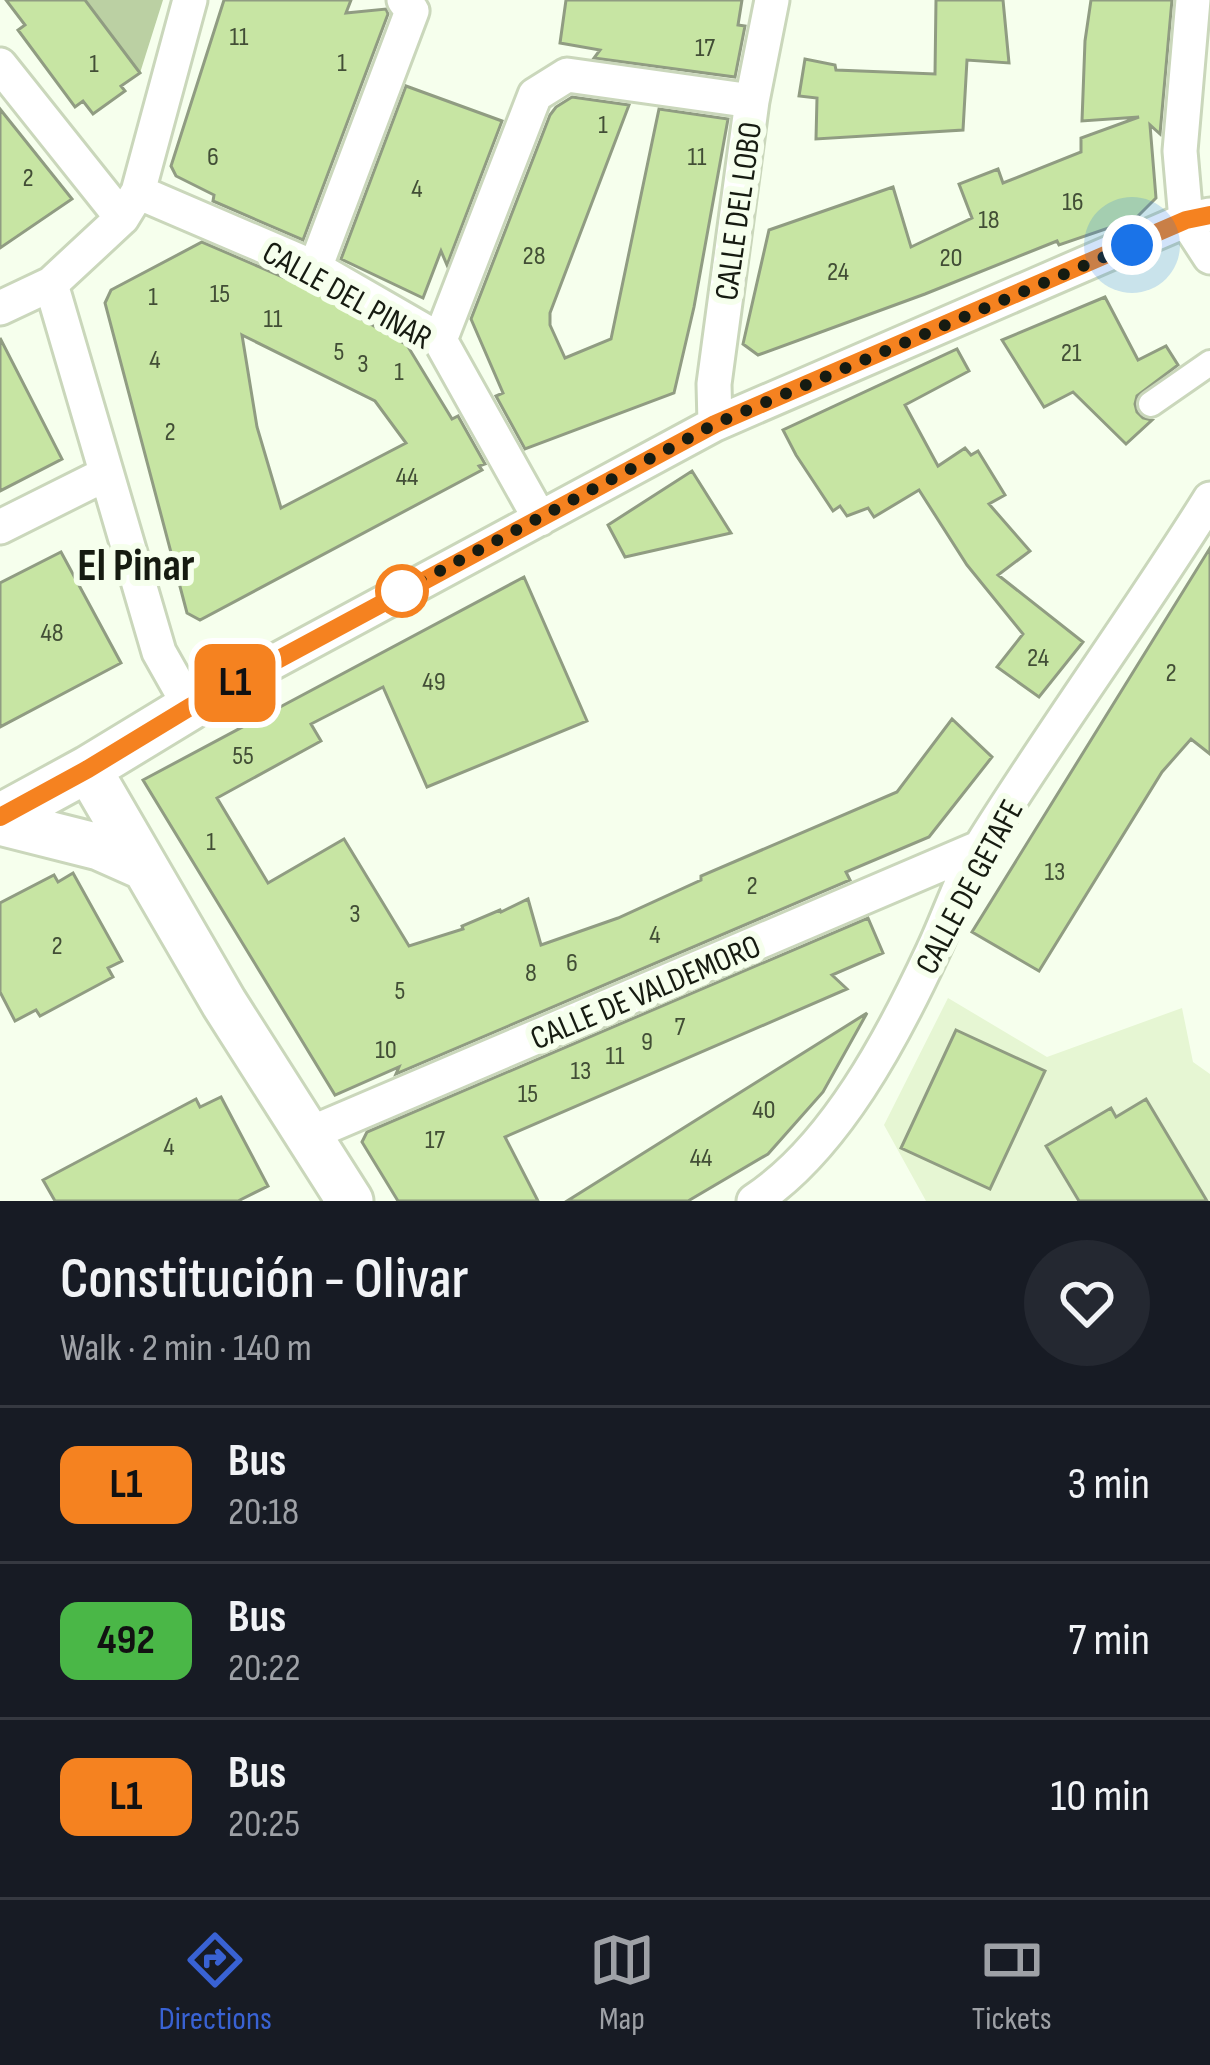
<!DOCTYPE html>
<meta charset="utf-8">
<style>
body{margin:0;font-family:"Sofia Sans Condensed",sans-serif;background:#242831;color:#f1f3f6;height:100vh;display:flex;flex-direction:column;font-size:45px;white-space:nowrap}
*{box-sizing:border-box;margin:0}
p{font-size:39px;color:#9ea1a6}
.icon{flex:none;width:66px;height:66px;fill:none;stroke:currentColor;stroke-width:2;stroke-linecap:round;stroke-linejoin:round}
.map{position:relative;height:1201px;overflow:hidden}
.sheet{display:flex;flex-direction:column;background:#171b24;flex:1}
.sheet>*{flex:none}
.badge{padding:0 24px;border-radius:18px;font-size:42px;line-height:78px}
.you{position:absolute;width:60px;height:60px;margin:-30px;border:9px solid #fff;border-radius:50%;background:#1a73e8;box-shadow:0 0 0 18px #1a73e833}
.map>.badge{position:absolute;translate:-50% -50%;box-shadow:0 0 0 6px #fff}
.round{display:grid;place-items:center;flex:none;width:126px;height:126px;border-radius:63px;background:#242831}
.summary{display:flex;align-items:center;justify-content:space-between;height:204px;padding:0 60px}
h1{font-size:57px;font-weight:600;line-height:90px}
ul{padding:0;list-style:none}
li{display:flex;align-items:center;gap:36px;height:156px;padding:0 60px;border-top:3px solid #363941}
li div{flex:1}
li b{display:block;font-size:45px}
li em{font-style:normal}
li .badge{min-width:132px;font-weight:700;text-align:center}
.tab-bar{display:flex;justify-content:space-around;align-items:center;height:168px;border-top:3px solid #363941;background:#171b24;font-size:33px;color:#9ea1a6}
.tab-bar a{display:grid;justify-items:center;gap:6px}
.tab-bar .on{color:#3962d3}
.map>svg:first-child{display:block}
</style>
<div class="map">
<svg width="1210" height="1201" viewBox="0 0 1210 1201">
<rect width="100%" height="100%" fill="#f6ffed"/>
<path fill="#e6f6d3" d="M948 998 1047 1057 1182 1008 1193 1062 1210 1074V1201H926L884 1125Z"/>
<path fill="#bbd0a3" d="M86 0H163L140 73 99 25 102 21Z"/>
<path fill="#c7e5a3" stroke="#909c82" stroke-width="3" fill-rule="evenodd" d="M6 0H85L140 73 121 86 125 91 93 114 83 101 75 107 18 30 25 25Z
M224 0H351L346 13 386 9 388 14 303 240 213 201 214 195 176 176 171 166Z
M566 0H742L738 25 745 26 735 77 594 58 600 50 560 43Z
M936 0H1003L1009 63 967 60 963 130 816 139 817 98 799 96 805 59 835 65 836 70 935 74Z
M1091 0H1172L1160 134 1150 125 1156 198 1135 219 1059 245 1057 241 925 294 758 355 743 344 769 230 893 187 911 247 972 218 959 184 998 169 1003 183 1081 152V138L1139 117 1082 121 1085 41Z
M406 86 502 121 447 265 441 251 423 298 341 259Z
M572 97 629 105 550 313V325L565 358 611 339 659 109 728 119 694 307 674 393 525 449 496 396 503 393 471 319 550 115 556 107Z
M0 109 72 199 0 248Z
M202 242 306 287 407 345 452 419 458 416 485 464 479 466 482 470 200 620 187 613 105 303 111 290ZM242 335 375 401 406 443 281 508 257 427Z
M1105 297 1138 360 1166 346 1178 365 1137 396 1135 404 1137 412 1143 418 1152 420 1126 444 1073 392 1044 407 1002 340Z
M0 338 62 459 0 491Z
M957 349 969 371 905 405 938 466 965 448 971 455 978 451 1005 495 989 504 1030 551 998 575 1083 642 1039 697 997 667 1023 634 967 565 919 490 874 517 868 508 847 516 840 506 833 511 796 455 783 430Z
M692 471 731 533 625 557 608 525Z
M1210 548V754L1191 739 1162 772 1039 971 972 932Z
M61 552 121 663 0 727V583Z
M524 577 587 721 427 787 383 687 311 724 321 741 217 798 268 883 344 839 409 946 463 929 462 926 500 910 501 912 528 899 541 945 618 918 701 880V876L897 792 952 719 992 757 929 837 846 872 850 880 396 1074 399 1067 335 1095 143 780Z
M73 873 122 961 108 968 113 977 40 1016 36 1010 15 1021 0 992V903L54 875 58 882Z
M868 918 883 953 832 975 847 989 505 1137 538 1201H398L362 1142 367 1132Z
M867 1013 823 1092 768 1154 688 1201H567Z
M956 1030 1045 1071 990 1189 901 1148Z
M221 1097 268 1186 238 1201H55L43 1180 196 1099 200 1107Z
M1146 1099 1207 1201H1079L1046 1146 1111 1108 1116 1117Z"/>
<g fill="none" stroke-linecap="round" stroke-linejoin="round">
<g stroke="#cad7bb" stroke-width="30">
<path id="pedestrian" d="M1151 404 1210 363"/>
</g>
<g stroke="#cad7bb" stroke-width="39">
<path id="minor" d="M1193 0 1180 151 1186 220 1210 257
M0 65 122 218
M138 192 315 268 440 340 540 519
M315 268 412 11 404 0
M51 284 159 652 190 707 715 424 1186 220 1210 215
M0 308 51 284 122 218 138 192 190 0
M440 340 535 95 567 75 752 101
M715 424 714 384 752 101 772 0
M0 527 106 474
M309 1134 979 848
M754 1201C835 1148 893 1037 933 951 950 915 962 876 983 843 1056 726 1137 616 1210 499"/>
</g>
<g stroke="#cad7bb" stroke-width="51">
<path id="secondary" d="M88 769 224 1003 350 1201
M0 817 88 769 190 707
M0 822 99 847 144 867"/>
</g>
<use href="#pedestrian" stroke="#fff" stroke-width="24"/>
<use href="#minor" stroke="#fff" stroke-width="33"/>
<use href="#secondary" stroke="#fff" stroke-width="45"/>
</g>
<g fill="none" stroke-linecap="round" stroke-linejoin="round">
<g stroke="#fff" stroke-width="27">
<path id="line" d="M0 817 88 769 190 707 715 424 1186 220 1210 215"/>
</g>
<use href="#line" stroke="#f58220" stroke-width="18"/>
<path stroke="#161b11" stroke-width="12" stroke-dasharray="0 21.6" d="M402 591 715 424 1132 245"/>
</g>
<circle fill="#fff" stroke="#f58220" stroke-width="6" cx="402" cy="591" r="24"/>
<g text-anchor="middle" stroke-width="12" stroke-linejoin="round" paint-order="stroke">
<g font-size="27" fill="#424e36">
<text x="239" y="45">11</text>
<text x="705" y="56">17</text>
<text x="342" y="71">1</text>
<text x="94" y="72">1</text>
<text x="603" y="133">1</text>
<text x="213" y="165">6</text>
<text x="697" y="165">11</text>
<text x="28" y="186">2</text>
<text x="417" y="197">4</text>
<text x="1073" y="210">16</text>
<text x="989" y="228">18</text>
<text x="534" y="264">28</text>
<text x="951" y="266">20</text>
<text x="838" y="280">24</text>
<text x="220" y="302">15</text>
<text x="153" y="305">1</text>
<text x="273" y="327">11</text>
<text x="339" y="360">5</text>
<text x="1071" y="361">21</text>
<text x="155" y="368">4</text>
<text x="363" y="372">3</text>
<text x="399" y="380">1</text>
<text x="170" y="440">2</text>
<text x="407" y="485">44</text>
<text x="52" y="641">48</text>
<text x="1038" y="666">24</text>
<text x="1171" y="681">2</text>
<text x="434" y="690">49</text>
<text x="243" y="764">55</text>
<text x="211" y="850">1</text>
<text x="1055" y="880">13</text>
<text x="752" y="894">2</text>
<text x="355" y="922">3</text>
<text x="655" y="943">4</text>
<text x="57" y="954">2</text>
<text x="572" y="971">6</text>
<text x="531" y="981">8</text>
<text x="400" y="999">5</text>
<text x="680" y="1035">7</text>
<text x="647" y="1050">9</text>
<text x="386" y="1058">10</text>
<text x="615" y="1064">11</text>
<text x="581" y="1079">13</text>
<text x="528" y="1102">15</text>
<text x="764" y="1118">40</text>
<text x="435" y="1148">17</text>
<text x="169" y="1155">4</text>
<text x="701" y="1166">44</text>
</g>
<g font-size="33" fill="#161b11" stroke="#f6ffed">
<text transform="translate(737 211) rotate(-82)" y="12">CALLE DEL LOBO</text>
<text transform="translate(348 294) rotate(29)" y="12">CALLE DEL PINAR</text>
<text transform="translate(968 886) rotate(-62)" y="12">CALLE DE GETAFE</text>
<text transform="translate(645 991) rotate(-23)" y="12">CALLE DE VALDEMORO</text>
</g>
<g font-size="45" font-weight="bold" fill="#161b11" stroke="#f6ffed">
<text x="136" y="580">El Pinar</text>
</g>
</g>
</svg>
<div class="you" style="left:1132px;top:245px"></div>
<b class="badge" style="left:235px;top:683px;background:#f58220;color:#111">L1</b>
</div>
<section class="sheet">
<div class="summary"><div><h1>Constitución - Olivar</h1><p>Walk · 2 min · 140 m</p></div><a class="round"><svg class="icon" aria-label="heart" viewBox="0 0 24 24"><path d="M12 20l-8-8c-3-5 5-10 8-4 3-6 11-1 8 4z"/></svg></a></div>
<ul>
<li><span class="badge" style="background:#f58220;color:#111">L1</span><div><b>Bus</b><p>20:18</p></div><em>3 min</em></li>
<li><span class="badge" style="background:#4ab747;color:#111">492</span><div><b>Bus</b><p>20:22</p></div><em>7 min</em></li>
<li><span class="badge" style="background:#f58220;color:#111">L1</span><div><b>Bus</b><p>20:25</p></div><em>10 min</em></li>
</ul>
</section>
<nav class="tab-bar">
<a class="on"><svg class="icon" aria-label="directions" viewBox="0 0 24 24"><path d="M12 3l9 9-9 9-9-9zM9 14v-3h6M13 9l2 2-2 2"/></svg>Directions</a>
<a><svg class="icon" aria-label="map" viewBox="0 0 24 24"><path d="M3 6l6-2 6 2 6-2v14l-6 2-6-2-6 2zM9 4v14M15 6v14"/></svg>Map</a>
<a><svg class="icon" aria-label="tickets" viewBox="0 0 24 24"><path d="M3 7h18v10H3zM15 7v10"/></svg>Tickets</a>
</nav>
